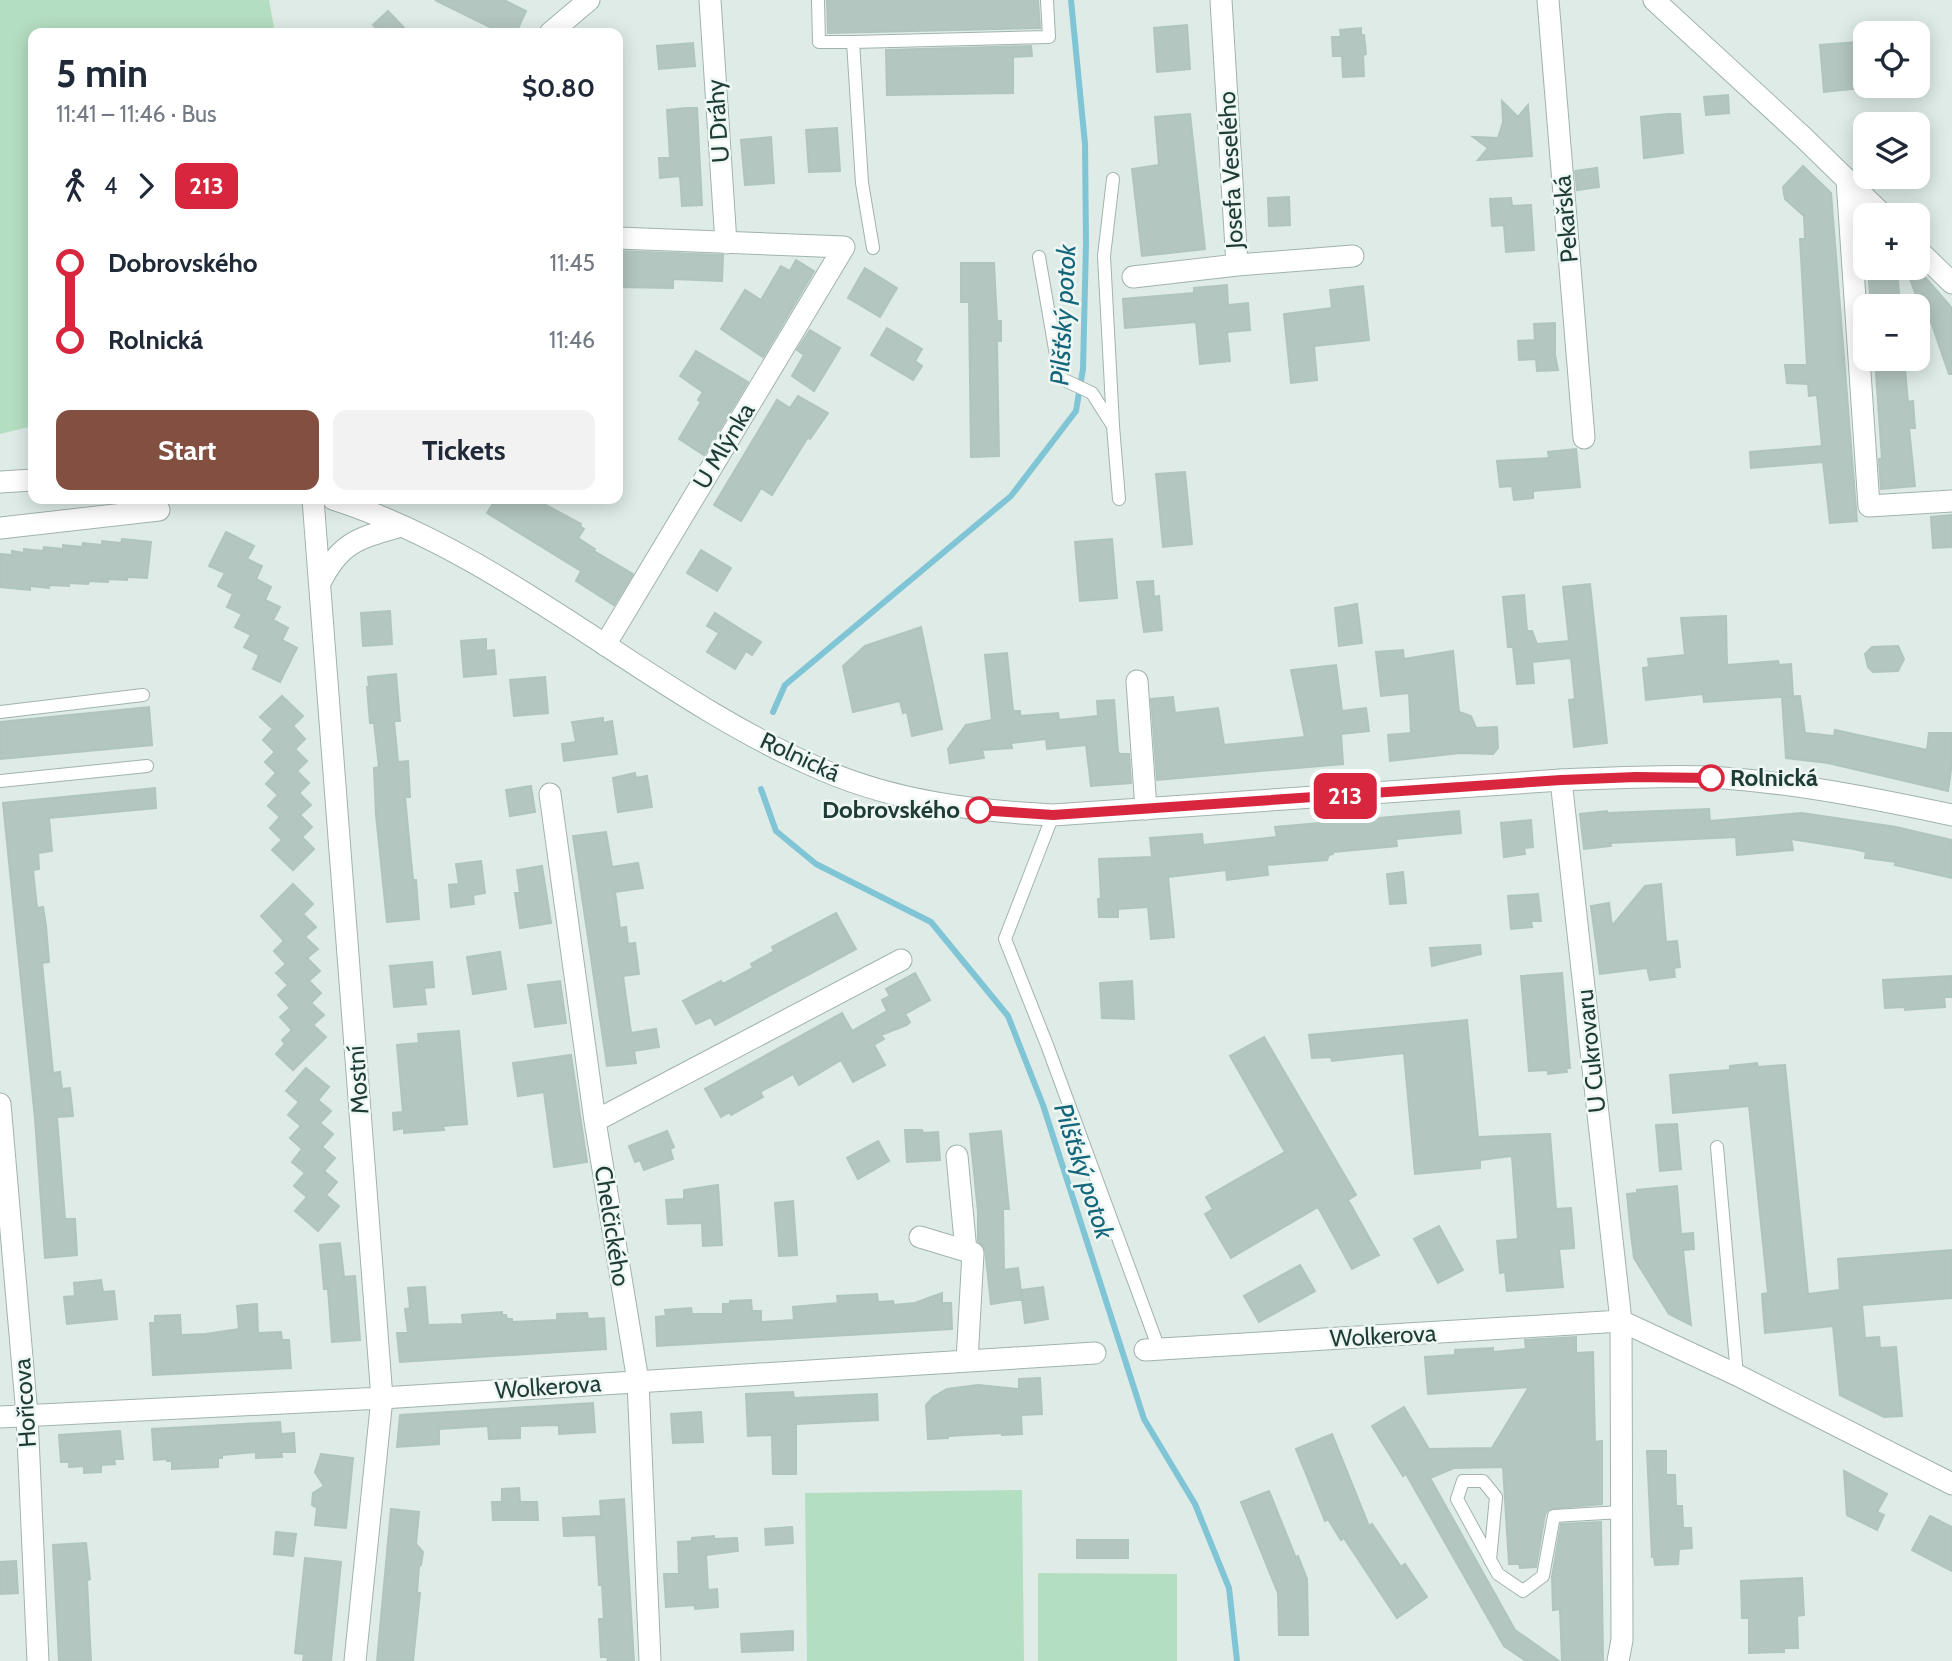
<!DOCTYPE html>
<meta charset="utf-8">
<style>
body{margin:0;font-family:Cabin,sans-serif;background:#f2f2f3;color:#1f2937;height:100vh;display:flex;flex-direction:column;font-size:26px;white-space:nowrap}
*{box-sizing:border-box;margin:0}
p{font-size:23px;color:#747a83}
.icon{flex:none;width:38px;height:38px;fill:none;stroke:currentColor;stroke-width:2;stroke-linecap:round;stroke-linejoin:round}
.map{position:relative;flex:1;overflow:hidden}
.details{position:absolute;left:28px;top:28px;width:595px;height:476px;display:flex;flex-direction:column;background:#fff;border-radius:14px;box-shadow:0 4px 18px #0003}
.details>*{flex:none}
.badge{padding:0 14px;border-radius:10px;font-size:24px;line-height:46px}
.fabs{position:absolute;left:1853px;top:21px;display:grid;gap:14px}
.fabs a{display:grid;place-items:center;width:77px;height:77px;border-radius:14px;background:#fff;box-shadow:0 4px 18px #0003;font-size:35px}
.map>.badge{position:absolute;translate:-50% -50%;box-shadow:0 0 0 4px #fff}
.legs{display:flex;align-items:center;gap:10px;height:77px;padding:0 28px;font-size:23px}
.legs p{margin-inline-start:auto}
.overview{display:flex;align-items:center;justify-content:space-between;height:119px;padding:0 28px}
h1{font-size:38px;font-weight:800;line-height:52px}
.button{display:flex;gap:14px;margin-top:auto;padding:14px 28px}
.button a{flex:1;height:80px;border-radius:14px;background:#834f40;color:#fff;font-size:28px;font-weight:800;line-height:80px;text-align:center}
.button a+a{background:#f2f2f3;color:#1f2937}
ul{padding:0 28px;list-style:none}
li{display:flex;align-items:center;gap:24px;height:77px;font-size:26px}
li i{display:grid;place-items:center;width:10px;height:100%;margin:0 9px;background:currentColor}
li i::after{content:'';width:18px;height:18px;margin:-9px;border:5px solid;border-radius:50%;background:#fff}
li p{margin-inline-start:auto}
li:first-child i{background:linear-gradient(#0000 50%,currentColor 0)}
li:last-child i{background:linear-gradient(currentColor 50%,#0000 0)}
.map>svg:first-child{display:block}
</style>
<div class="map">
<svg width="1952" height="1661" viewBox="0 0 1952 1661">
<rect width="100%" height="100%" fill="#deebe6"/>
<path fill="#b4dec1" d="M0 0H269L275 33H33V426L0 434Z
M1022 1490 1024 1661H807L805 1493Z
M1038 1573 1177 1574V1661H1038Z"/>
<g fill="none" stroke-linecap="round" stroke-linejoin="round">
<path stroke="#80c5d5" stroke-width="6" d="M773 712 785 685 1011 496 1076 411 1083 369 1086 243 1085 144 1071 0
M761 789 776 831 816 864 931 922 1008 1016 1043 1105 1144 1419 1195 1504 1229 1588 1237 1661"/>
</g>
<path fill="#b3c6bf" stroke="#b0c5bd" stroke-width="2" d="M435 0H504L526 11 516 33H502Z
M827 0H1038L1040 28 828 33Z
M388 11 409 33H381L373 25Z
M1187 25 1190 69 1157 72 1154 28Z
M1361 28V35H1364L1366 54 1363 55 1364 76 1343 77 1342 56H1333L1332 37H1341L1340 30Z
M1858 42 1861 88 1824 92 1820 45Z
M693 43 695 66 659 69 657 46Z
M1031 46 1032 56 1013 57V93L887 95 886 50Z
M1728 95 1729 113 1706 115 1704 97Z
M1502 101 1518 117 1528 105 1532 156 1478 160 1488 148 1473 137 1498 138 1503 122Z
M686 108H697L702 205 682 206 680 176 660 178 659 158H670L667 110Z
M1190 114 1205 249 1142 256 1132 169 1159 165 1155 117Z
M1668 114H1680L1683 153 1644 158 1641 117Z
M837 128 840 171 809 172 806 130Z
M771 137 774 183 745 185 741 140Z
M1803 166 1831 193 1857 521 1830 523 1823 462 1751 468 1750 452 1822 446 1817 395 1809 396 1808 384 1787 383 1785 365H1807L1800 239H1805L1804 216 1785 199 1783 187Z
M1597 168 1599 187 1577 190 1575 171Z
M1289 197 1290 225 1269 226 1268 198Z
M1511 198 1512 206 1531 205 1534 250 1506 252 1504 225 1492 226 1490 199Z
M618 251 723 255 722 281 673 279V288L618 287Z
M796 260 814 271 763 357 721 329 745 290 761 300 781 266 790 271Z
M961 263H994L997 321H1001V341H997L999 456 971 457 969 302H961Z
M865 268 897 288 880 317 848 298Z
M1868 268H1897L1900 306H1871Z
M1906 268H1917L1952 308V374H1949L1922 296 1917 298Z
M1227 285 1228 305 1248 303 1250 330 1227 332 1230 361 1200 364 1196 322 1125 328 1123 299 1194 293V288Z
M1363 286 1369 340 1314 346 1317 380 1291 383 1284 314 1332 308 1330 290Z
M1555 323V355L1558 370 1537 371 1536 359 1519 360 1518 341 1535 340 1534 324Z
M887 328 922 349 915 361 922 366 913 380 871 355Z
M810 330 840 348 814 391 792 376 804 355 797 350Z
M696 351 748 382 704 455 679 439 701 402 698 400 703 392 680 376Z
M1875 359H1904L1908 402 1913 401 1915 428H1909L1915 486 1881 489 1879 459H1882Z
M798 396 828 413 810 439 808 437 772 495 761 488 741 521 714 505 777 400 790 408Z
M1576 449 1580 487 1533 491V498L1514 500 1512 486 1500 487 1497 461 1549 458 1548 452Z
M1185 472 1192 544 1163 547 1156 474Z
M496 499H521L530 505 535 499 581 524 580 526 584 529 578 538 595 549 594 551 633 574 614 605 576 581 581 571 487 513Z
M1952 515V547L1933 548 1931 517Z
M226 532 254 546 247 559 262 566 256 579 271 587 265 600 280 607 273 620 288 628 282 640 297 648 280 682 253 669 259 655 244 647 251 635 235 627 242 614 227 607 233 594 218 586 225 573 209 566Z
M122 539 151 542 147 578 127 577V580L108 579V582L89 581 88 584 69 583V586L49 585V588L30 586V590L0 587V554L12 555V551L24 553V549L43 551 44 547 63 549V545L82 547 83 543 102 545V541L121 543Z
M1112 539 1117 598 1080 601 1075 542Z
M701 550 731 568 717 591 687 573Z
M1153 581 1154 597 1159 596 1162 630 1144 632 1137 582Z
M1590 584 1607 743 1574 747 1569 700 1575 699 1571 658 1532 662 1534 683 1517 684 1513 647H1508L1503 597 1524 595 1527 631H1532L1537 644 1569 641 1563 587Z
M1357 604 1362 643 1339 646 1335 608Z
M390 611 392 644 363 646 361 613Z
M715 613 761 642 752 655 746 651 735 669 707 652 719 633 707 626Z
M1726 616 1727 665 1778 661 1779 665 1791 664 1793 696 1704 702 1703 694 1646 700 1643 668 1649 667 1648 659 1685 655 1681 618Z
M921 627 942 729 912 736 907 712 903 713 900 701 853 712 843 666 865 646Z
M486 639V651L494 650 496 674 464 677 461 641Z
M1898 646 1904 659 1898 671 1873 672 1868 667 1865 654 1872 647Z
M1403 650 1404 659 1453 651 1459 712 1471 716 1476 728 1497 727 1498 748 1493 754 1460 753 1390 761 1388 735 1411 733 1409 693 1381 696 1376 652Z
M1007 653 1013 711H1020V716L1058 713 1059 720 1098 716 1097 701 1114 700 1118 752 1120 754H1129L1131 783 1091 786 1086 745 1047 749 1046 739 1011 743 1012 748 982 750 984 758 950 763 948 749 966 725 992 720 985 655Z
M1336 665 1342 711 1366 708 1369 731 1341 734 1343 764 1157 780 1151 699 1173 697 1175 713 1218 708 1224 745 1305 737 1291 670Z
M396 674 400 721H394L398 762 408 761 410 797H405L413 880H416L419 919 387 922 376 815 374 768 379 767 374 723H370L367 687H369L368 677Z
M545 677 548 713 514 716 510 680Z
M282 696 303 716 293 726 305 739 295 749 307 761 297 771 309 783 299 793 311 805 300 815 312 827 302 837 314 849 293 870 272 850 282 840 270 828 280 817 268 806 278 795 266 784 276 773 265 762 275 752 263 740 273 729 260 717Z
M1800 696 1805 733 1834 736 1835 730 1927 750 1929 733H1952V763L1948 791 1828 763 1786 758 1782 697Z
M149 707 152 745 0 759V722Z
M603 718V723L612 721 617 754 564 761 562 744 576 742 572 722Z
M635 773 636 778 647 776 652 807 618 812 613 778Z
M531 786 535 812 510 816 506 790Z
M155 788 156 808 49 818 52 851 38 853 39 869 33 870 37 908 43 907 46 926 49 962 42 963 53 1073 60 1072 62 1089 70 1088 73 1116 57 1117 65 1219H75L77 1255 45 1258 35 1119 3 803Z
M1709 809 1710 821 1802 813 1896 827 1952 840V878L1895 865 1896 862 1865 858 1866 852 1854 849 1791 839 1793 850 1737 855 1736 837 1610 843 1611 846 1584 849 1580 814 1607 811V813Z
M1459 811 1461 833 1396 839 1397 846 1333 852V854L1329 855 1327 860 1267 865 1268 875 1227 880 1226 870 1168 877 1174 937 1151 939 1148 907 1118 909V917H1099L1098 899H1101L1099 859 1152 857 1150 838 1202 834 1203 845 1277 837 1275 827Z
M1531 820 1533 847 1524 848 1525 854 1504 857 1501 823Z
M606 832 612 867 638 863 643 888 615 892 620 928 626 927 628 944 635 943 639 974 623 976 631 1033 656 1029 659 1047 634 1051 636 1063 607 1066 573 836Z
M481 861 485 893 473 895 474 904 451 907 449 885 459 884 456 864Z
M542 866 551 923 520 928 515 893H520L517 870Z
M1403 872 1406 903 1390 904 1387 874Z
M293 884 313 904 303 914 316 927 305 937 318 949 307 958 320 971 309 981 321 993 311 1003 324 1015 313 1025 326 1037 293 1070 276 1054 285 1044 282 1040 292 1030 280 1017 290 1008 278 995 288 985 276 973 286 964 274 951 284 941 261 916Z
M1661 884 1666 942 1677 941 1680 967 1674 968 1675 977 1650 980 1647 968 1600 974 1591 906 1609 903 1612 926 1645 886Z
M1538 894 1541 921H1531L1532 927 1511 929 1508 896Z
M836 913 856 949 715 1025 711 1017 696 1024 683 1001 721 981 723 984 753 968 751 964 774 951 772 947Z
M1480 945 1481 954 1432 966 1430 948Z
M500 952 506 989 473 994 467 957Z
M432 962 434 987 424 988 426 1004 394 1007 390 966Z
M915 973 930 1000 905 1014 910 1022 907 1025 881 1035 884 1039 874 1045 885 1065 853 1082 841 1060 799 1085 793 1074 760 1092 763 1097 731 1115 730 1112 721 1117 705 1089 842 1013 852 1031 887 1011 882 1000 890 996 886 989Z
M1562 973 1570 1068H1566L1567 1072 1548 1074V1070L1529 1071 1521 976Z
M1952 976V997H1944L1945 1007 1905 1010V1007L1885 1008 1883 980Z
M560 981 566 1023 535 1027 528 985Z
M1132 981 1134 1019 1102 1018 1100 983Z
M1467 1020 1478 1137 1550 1134 1556 1209 1571 1208 1574 1244V1248L1559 1249 1563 1287 1507 1291 1505 1272 1500 1273 1497 1241 1518 1239 1512 1156 1480 1160V1168L1415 1174 1404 1053 1332 1061 1331 1057 1312 1058 1309 1035Z
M459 1031 467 1124 443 1126 444 1130 404 1133V1128L394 1130 393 1113 403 1112 397 1045 419 1043 418 1034Z
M1264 1037 1356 1195 1348 1200 1379 1255 1352 1269 1318 1207 1231 1258 1205 1214 1213 1209 1206 1197 1285 1152 1230 1056Z
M571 1055 587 1162 554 1167 544 1092 518 1096 513 1063Z
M1757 1063 1758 1067 1785 1065 1808 1294 1840 1290 1838 1259 1952 1250V1298L1862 1305 1865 1338 1879 1337 1880 1348 1896 1347 1902 1416 1884 1417 1840 1395 1833 1326 1765 1333 1762 1294 1768 1293 1749 1106 1673 1113 1670 1075 1730 1070V1066Z
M306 1068 329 1087 318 1100 331 1111 320 1123 333 1134 322 1147 335 1158 324 1171 337 1182 326 1195 339 1206 318 1231 295 1211 307 1197 294 1186 305 1173 292 1162 302 1149 290 1138 301 1126 288 1115 299 1102 286 1091Z
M1677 1124 1681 1169 1660 1171 1656 1125Z
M905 1130H922L923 1133 938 1132 940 1160 907 1162Z
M667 1131 674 1147 670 1149 673 1159 644 1170 640 1160 635 1162 629 1146Z
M1001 1131 1009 1209H1003L1004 1270 1018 1268 1022 1299 991 1304 985 1249 978 1241V1212L970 1134Z
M878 1141 889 1161 858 1179 847 1158Z
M718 1185 722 1245 703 1246 702 1223 668 1224 666 1200 684 1199V1190Z
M1677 1186 1681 1234 1693 1233 1694 1249 1683 1250 1691 1325 1669 1314 1634 1258 1630 1226 1627 1194 1637 1193V1190Z
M793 1201 797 1255 779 1256 775 1203Z
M1439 1226 1463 1270 1438 1283 1414 1239Z
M340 1243 344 1277 355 1276 360 1340 332 1342 328 1289H324L320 1245Z
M1300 1265 1315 1291 1259 1322 1244 1296Z
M101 1280 103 1292 114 1291 117 1319 67 1324 64 1297 75 1296 74 1283Z
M425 1287 428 1325 463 1324 462 1315 502 1312V1315H506L507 1319H512V1322L557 1320V1314L587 1313 588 1319 604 1318 606 1349 400 1362 397 1333H408L405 1309 410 1308 408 1288Z
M1043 1287 1048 1319 1025 1323 1021 1290Z
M942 1293V1303H951L952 1329 657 1346 656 1317 666 1316 665 1310 691 1308 692 1314H723V1304H730V1301L751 1300 752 1311H761V1322L794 1320 793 1307 838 1303 837 1296 877 1294 878 1302 893 1301 894 1305 915 1303Z
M257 1304 258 1333 281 1332 282 1340H289L291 1368 153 1375 150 1323H155V1316L180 1315 181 1335 206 1334 239 1329 237 1306Z
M1576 1337V1353L1593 1352 1595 1442 1602 1441V1504L1549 1509 1545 1514 1536 1567 1520 1568 1519 1564H1509L1503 1467 1454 1468 1430 1478 1515 1630 1559 1661H1526L1504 1646 1418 1495 1406 1474 1403 1476 1372 1426 1404 1407 1429 1449 1492 1448 1529 1387 1428 1394 1425 1357 1455 1355V1350L1493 1348V1352L1526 1349 1525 1340Z
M1040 1378 1042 1414 1021 1415 1022 1434 1002 1435V1433L948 1436V1438L928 1439 926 1405 933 1397 947 1389 978 1385 1019 1389V1379Z
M793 1392 794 1398 877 1394 878 1420 796 1424V1474H773L772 1435 748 1436 746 1394Z
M593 1403 595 1432 559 1434V1425L520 1426V1438L489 1439 488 1426 439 1429V1444L397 1447 400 1415Z
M701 1412 703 1442 673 1443 671 1414Z
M280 1422 281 1434 294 1433 295 1452H281L282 1457 256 1458V1452L222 1455V1458H218V1467L172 1469V1461H167V1459L154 1460 152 1429Z
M120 1431 123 1459H114L115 1464 101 1465V1472L84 1473V1466L69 1467V1462H61L59 1435Z
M1332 1434 1369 1526 1372 1524 1401 1567 1405 1564 1427 1597 1397 1618 1344 1538 1341 1540 1328 1519 1325 1521 1296 1449Z
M1647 1451H1666V1475H1675L1676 1506H1682L1683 1528H1691L1692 1548 1679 1549 1678 1564 1655 1565 1654 1557H1652Z
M321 1454 353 1458 346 1528 315 1525 317 1508 312 1505 313 1493 324 1486 315 1472Z
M1844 1471 1887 1494 1877 1512 1884 1515 1877 1530 1847 1515Z
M519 1488 520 1502H537L538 1520H493L492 1502H502V1489Z
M1269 1491 1296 1558 1298 1556 1307 1579 1308 1635H1279L1278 1593 1241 1502Z
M624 1499 634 1661H608L607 1657H601L599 1619H604L602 1585H599L596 1535 564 1536 563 1518 601 1516 600 1501Z
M391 1509 419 1512 416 1544 423 1552 421 1565 419 1566 417 1593H420L413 1661H377Z
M1930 1516 1952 1527V1571L1912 1550Z
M1601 1522 1603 1661H1562L1560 1609 1553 1610 1552 1577 1561 1524Z
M792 1527 793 1543 766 1545 765 1529Z
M276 1532 296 1534 293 1556 274 1554Z
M714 1536V1539L737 1538 738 1551 706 1555 708 1590 717 1589 718 1607 695 1609V1605L666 1607 664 1574H679L678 1542 692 1541V1538Z
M1077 1540H1128V1558H1077Z
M86 1543 90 1579 87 1581 91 1661H59L53 1545Z
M305 1558 341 1562 331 1661H303L304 1654 295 1653Z
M16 1561 18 1593 0 1594V1562Z
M1802 1578 1804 1615 1797 1616 1798 1648H1784V1652L1749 1653V1618H1742L1741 1581Z
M793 1631V1650L742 1652 741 1634Z"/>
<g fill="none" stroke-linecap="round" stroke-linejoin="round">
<g stroke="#a1b3ad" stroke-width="14">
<path id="service" d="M818 0 819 42H853L862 183 873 248
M853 42 1049 37 1047 0
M1113 179 1104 256 1113 425
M1039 257 1060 378 1092 393 1113 426 1119 499
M0 712 143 695
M0 781 147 766
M1053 815 1005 939 1047 1045 1159 1349
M1717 1147 1737 1375
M1490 1560 1496 1497 1483 1481H1463L1457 1499 1498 1574 1523 1591 1543 1576 1554 1516 1621 1512"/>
</g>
<g stroke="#a1b3ad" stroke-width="23">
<path id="minor" d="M710 0 726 243
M1221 0 1237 265 1353 256
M1548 0 1584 438
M1847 180 1869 506 1952 501
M1133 277 1237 265
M313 499 382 1398 355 1661
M0 528 159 510
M320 583C340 542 359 538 401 526
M605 645 844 247 618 238
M1137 681 1146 809
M1561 780 1621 1321 1622 1640 1618 1661
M550 794 595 1121 638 1381 650 1661
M0 1104 27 1415 38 1661
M595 1121 901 960
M957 1156 966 1251
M920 1237 973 1253 967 1361
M1145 1350 1621 1321 1737 1375 1952 1484
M0 1417 382 1398 1095 1353"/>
</g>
<g stroke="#a1b3ad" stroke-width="23">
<path id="tertiary" d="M1654 0 1803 137 1883 215
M550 33 589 0
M1918 250 1952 283
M0 482 33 480
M333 499C513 557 652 698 825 771 898 802 975 811 1053 815L1561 780C1610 778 1660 775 1710 777 1792 782 1872 798 1952 815"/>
</g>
<use href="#service" stroke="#fff" stroke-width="12"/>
<use href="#minor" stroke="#fff" stroke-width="21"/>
<use href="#tertiary" stroke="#fff" stroke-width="21"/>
</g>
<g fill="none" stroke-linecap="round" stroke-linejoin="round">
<g stroke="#fff" stroke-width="16">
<path id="line-1" d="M979 810 1053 815 1561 780 1636 777 1711 778"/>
</g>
<use href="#line-1" stroke="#d7263d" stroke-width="10"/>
</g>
<g fill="#fff" stroke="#d7263d" stroke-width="3.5">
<circle cx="1711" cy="778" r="12"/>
<circle cx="979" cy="810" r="12"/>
</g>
<g text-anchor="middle" stroke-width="5" stroke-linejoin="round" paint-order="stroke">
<g font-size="24" fill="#1e3c35" stroke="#eef7f3">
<text transform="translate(718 121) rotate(-94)" y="8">U Dráhy</text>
<text transform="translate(1231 170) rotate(-93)" y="8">Josefa Veselého</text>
<text transform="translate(1566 219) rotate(-95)" y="8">Pekařská</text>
<text transform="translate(724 446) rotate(-59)" y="8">U Mlýnka</text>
<text transform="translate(800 757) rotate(25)" y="8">Rolnická</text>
<text transform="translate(1591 1051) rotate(-96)" y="8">U Cukrovaru</text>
<text transform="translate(358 1080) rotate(-94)" y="8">Mostní</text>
<text transform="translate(612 1226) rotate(81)" y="8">Chelčického</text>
<text transform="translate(1383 1336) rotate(-3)" y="8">Wolkerova</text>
<text transform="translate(548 1387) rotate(-4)" y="8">Wolkerova</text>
<text transform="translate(25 1403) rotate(-94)" y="8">Hořicova</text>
</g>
<g font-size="24" font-weight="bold" fill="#1e3c35" stroke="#eef7f3" text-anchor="start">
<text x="1730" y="786">Rolnická</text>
<text x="960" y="818" text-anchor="end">Dobrovského</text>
</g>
<g font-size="26" font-style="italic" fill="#14667c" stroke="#eef7f3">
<text transform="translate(1063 315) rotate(-87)" y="9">Pilšťský potok</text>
<text transform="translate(1084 1171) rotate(72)" y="9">Pilšťský potok</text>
</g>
</g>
</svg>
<div class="fabs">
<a><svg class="icon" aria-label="locate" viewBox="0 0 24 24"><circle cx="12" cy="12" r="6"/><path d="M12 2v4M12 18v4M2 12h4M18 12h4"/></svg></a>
<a><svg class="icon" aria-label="layers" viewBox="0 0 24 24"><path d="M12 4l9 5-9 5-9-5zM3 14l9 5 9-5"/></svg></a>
<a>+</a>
<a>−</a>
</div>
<b class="badge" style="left:1345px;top:796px;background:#d7263d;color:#fff">213</b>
<section class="details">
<div class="overview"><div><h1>5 min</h1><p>11:41 – 11:46 · Bus</p></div><b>$0.80</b></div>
<div class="legs"><svg class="icon" aria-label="walk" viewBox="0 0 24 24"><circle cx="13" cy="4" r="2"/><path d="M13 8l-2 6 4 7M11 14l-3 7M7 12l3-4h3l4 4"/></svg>4<svg class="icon" aria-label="forward" viewBox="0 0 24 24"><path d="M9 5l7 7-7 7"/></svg><b class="badge" style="background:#d7263d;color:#fff">213</b></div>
<ul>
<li><i style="color:#d7263d"></i><b>Dobrovského</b><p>11:45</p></li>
<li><i style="color:#d7263d"></i><b>Rolnická</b><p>11:46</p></li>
</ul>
<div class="button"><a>Start</a><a>Tickets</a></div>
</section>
</div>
